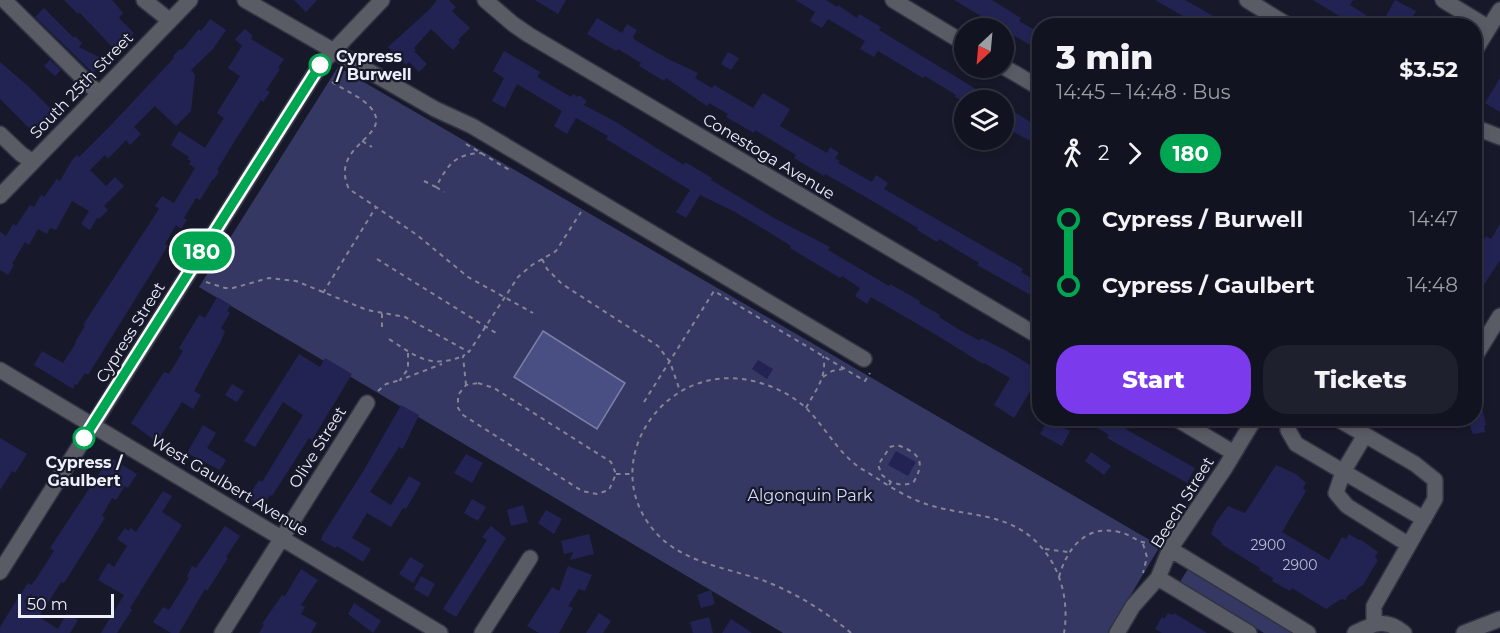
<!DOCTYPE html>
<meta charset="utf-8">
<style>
body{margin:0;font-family:Montserrat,sans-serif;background:#1e202d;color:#f1f3f6;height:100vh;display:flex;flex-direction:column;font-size:22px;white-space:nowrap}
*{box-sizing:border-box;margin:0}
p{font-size:20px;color:#9c9ea5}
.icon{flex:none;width:33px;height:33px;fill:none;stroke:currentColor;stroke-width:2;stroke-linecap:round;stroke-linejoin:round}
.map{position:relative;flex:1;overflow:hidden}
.panel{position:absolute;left:1032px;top:18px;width:450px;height:408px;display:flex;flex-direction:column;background:#111320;border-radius:24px;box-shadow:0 3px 9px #0003,0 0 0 2px #30323e}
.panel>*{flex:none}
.badge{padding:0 12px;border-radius:20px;font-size:21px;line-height:39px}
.needle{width:39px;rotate:206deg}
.controls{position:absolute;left:954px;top:18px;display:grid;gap:12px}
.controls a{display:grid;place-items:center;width:60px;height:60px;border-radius:50%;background:#111320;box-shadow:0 3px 9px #0003,0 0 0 2px #30323e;font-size:30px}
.scale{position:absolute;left:18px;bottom:15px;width:96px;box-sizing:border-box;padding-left:6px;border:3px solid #edeffb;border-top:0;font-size:16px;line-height:21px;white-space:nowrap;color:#edeffb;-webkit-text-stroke:4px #17192a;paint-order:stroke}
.map>.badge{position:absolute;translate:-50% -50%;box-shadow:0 0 0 3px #fff}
.legs{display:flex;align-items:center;gap:9px;height:66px;padding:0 24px;font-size:20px}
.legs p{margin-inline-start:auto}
.headline{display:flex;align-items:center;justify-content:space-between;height:102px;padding:0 24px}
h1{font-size:33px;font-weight:800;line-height:45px}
.primary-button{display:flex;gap:12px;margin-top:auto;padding:12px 24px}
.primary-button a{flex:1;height:69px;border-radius:24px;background:#7c3aed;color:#fff;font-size:24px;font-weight:800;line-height:69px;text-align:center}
.primary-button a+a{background:#1e202d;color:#f1f3f6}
ul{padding:0 24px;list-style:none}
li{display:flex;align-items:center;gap:21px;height:66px;font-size:22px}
li i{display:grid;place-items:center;width:9px;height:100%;margin:0 8px;background:currentColor}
li i::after{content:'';width:15px;height:15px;margin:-8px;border:4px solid;border-radius:50%;background:#111320}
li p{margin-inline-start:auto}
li:first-child i{background:linear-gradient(#0000 50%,currentColor 0)}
li:last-child i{background:linear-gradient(currentColor 50%,#0000 0)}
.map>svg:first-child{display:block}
</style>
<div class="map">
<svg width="1500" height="633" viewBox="0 0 1500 633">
<rect width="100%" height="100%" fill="#17192a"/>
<path fill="#353862" d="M338 67 1160 546 1108 633H783L199 287Z
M1191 564 1302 633H1264L1180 582Z"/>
<path fill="#4a4f83" stroke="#7b7fa7" stroke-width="1.5" d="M543 331 625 383 597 429 514 377Z"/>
<path fill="#222353" d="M64 0H112L123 13 119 18 134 33 116 51 80 13 78 14Z
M294 0H317L306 12Z
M437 0H449L456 7 452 11 470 28 458 40 460 42 453 50 431 29 414 48 416 50 414 51 427 64 419 72 409 62 406 65 388 47 430 9Z
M535 0H566L558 14Z
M795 0H826L837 7 838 5 857 18 859 14 881 27 879 30 994 100H961L955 97 956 95 925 76 923 78 878 51 874 57 860 49 865 41 828 19 822 28 810 21 815 12Z
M954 0H992L1021 18 1019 21 1040 33V40L1035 48Z
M1155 0H1185L1231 26H1187L1190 20Z
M1313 0H1353L1350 5 1383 26H1350L1343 21 1344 19Z
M1395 0 1416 11 1408 26H1403L1386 16Z
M44 8 74 38 75 36 82 43 79 47 105 60 93 73 35 17Z
M597 18 622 33 627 24 637 30 633 37 635 40 668 59 698 73 695 78 712 88 714 85 753 108 763 93 790 109 780 126 827 153 830 147 839 153 835 158 840 161 838 163 872 182 876 175 888 183 884 189 1023 269 1021 272 1040 283V292L1036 298 977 265 979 263 939 239 937 242 917 230 918 228 864 196 825 174 824 176 794 158 796 155 755 130 754 133 726 117 728 114 709 103 707 106 666 78 664 81 639 66 641 63 618 49 616 51 587 34Z
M210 19 226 30 213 49 191 70 195 75 191 111 176 126 155 106 134 127 141 134 130 145 126 140 108 159 105 155 90 170 106 186 115 177 124 186 104 206 108 210 99 219 97 218 90 230 81 224 89 211 72 201 56 230 50 228 47 234 38 229 29 245 25 242 12 264 14 265 8 275 0 270V232L6 236 13 224 16 226 30 205 34 207 41 195 44 197 57 179 60 181 72 160 77 155 79 157 111 125 174 58 173 56 180 49 182 50 199 29 201 31Z
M245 29 253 36 251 39 284 59 278 68 280 69 266 90 270 92 263 102 261 100 236 139 217 170 219 171 214 180 213 179 200 200 196 198 184 218 187 220 181 229 176 225 165 244 168 245 157 264 88 375 85 373 77 385 75 384 73 389 34 365 42 351 63 363 76 343 75 342 85 326 83 325 159 209 155 206 162 196 174 203 195 168 189 164 191 161 187 159 189 157 171 145 179 131 205 148 224 118 217 113 240 76 228 68 242 46 235 39Z
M504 51 540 72 537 77 571 97 573 94 578 97 579 95 587 101 584 105 616 122 661 151 684 165 685 162 712 178 711 180 774 218 830 247 828 250 889 286 890 284 920 301 919 303 940 315 939 317 958 329 980 341 981 338 1005 350 1040 371V395L1031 390 1014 418 994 405 1010 378 984 363 983 364 938 336 871 297 867 304 855 296 860 288 842 276 840 278 790 248 791 246 767 231 735 212 700 195 686 218 676 212 690 190 606 139 608 136 576 118 567 134 554 126 562 111 517 84 505 108 492 101 504 78 493 71Z
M728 52 739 58 731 70 721 64Z
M50 60 61 70 55 76 44 66Z
M0 62 29 87 56 114 38 132 33 127 30 129 0 99Z
M1500 78V112L1485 103Z
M1011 110 1040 128V146L1004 127V123Z
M1500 224V260L1474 300V254L1486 236 1491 239Z
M217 297 231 305 227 311 230 313 221 328 225 331 221 341 194 391 201 395 193 409 182 402 157 442 131 423 164 372 169 374 183 351 179 348 199 315 205 318Z
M299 354 320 367 325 358 352 374 312 440 309 438 272 496 270 495 267 500 265 499 261 505 248 497 259 480 262 482 303 415 283 402 255 447 244 441Z
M758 360 773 369 767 379 752 369Z
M232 384 244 391 237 402 225 395Z
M1474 394H1479L1486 425H1484L1485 432 1473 434 1467 418H1474Z
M401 405 419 415 403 449 399 447 370 492 391 505 409 476 421 483 406 509 403 508 391 527 367 513 352 538 371 549 363 562 337 546 335 548 321 540 322 536 364 470Z
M1081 418H1117L1127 425 1125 428 1129 431 1195 468 1187 483 1107 438 1109 435Z
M1048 420 1070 431 1062 446 1040 434Z
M203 425 216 433 207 448 226 460 220 470 187 453Z
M0 438 27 454 15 473 12 471 0 490Z
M896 451 916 462 908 476 888 465Z
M1091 452 1111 466 1104 475 1085 461Z
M466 454 483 463 472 483 454 473Z
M110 457 137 474 128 488 125 486 116 500 112 498 102 516 105 518 64 583 61 582 39 617 58 629 67 613 78 620 70 633H0V627L13 606 28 583 31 585 36 579 54 551 50 548Z
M1276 465 1296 474 1306 483 1303 488 1306 491 1282 532 1329 560 1342 537 1346 539 1349 534 1359 540H1361L1378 552 1375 557 1378 560 1363 585 1347 596 1346 600 1341 599 1326 609 1292 588 1290 591 1272 581 1273 578 1259 570 1260 568 1221 544 1222 543 1211 534 1216 522 1228 506 1245 513Z
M163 491 172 496 162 512 182 525 130 608 132 610 117 633H101L124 595 98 580 108 563 114 567 127 546 117 539 125 528 129 531 130 528 136 532Z
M472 499 486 507 478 521 464 513Z
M523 505 528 522 511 526 507 510Z
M546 510 562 519 554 534 538 523Z
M225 526 240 536 226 557 228 558 207 591 205 589 179 633H171L153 622 163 607 169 610 189 578 187 576 192 566 196 568Z
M491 526 506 538 456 617 443 609 487 540 482 537Z
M589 534 594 554 570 560 573 552 564 554 561 541Z
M410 557 424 565 413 583 399 574Z
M568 566 592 575 585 591 579 589 568 606 573 608 559 633H539L527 626 552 587 559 591Z
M301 569 318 580 301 605 305 607 301 614 317 623 311 633H259L264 625 262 624 282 595 285 596Z
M421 576 435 584 428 597 414 589Z
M711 590 715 604 701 608 697 595Z
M354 603 381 621 373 633 348 614Z
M599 613 611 621 603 633H586Z
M1168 613 1173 615 1174 613 1207 633H1162L1155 629 1162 617 1164 619Z
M709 617 713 633H693L690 622Z
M731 619 752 633H722Z"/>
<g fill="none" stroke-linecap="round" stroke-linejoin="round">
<g stroke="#313343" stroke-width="18">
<path id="minor" d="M4 0 98 93
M144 0 169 20
M245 0 435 109 472 126 864 359
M485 0 513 24 529 35 1040 337
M893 0 964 43
M1247 0 1289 26
M1443 0 1489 28
M1474 52 1500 10
M1004 67 1040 88
M1474 127 1500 137
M0 134 21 154 33 162
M0 196 190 0
M1474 358 1500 316
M0 370 440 633
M1175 418 1234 453
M1290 418 1288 430 1296 444 1424 519
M1336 418 1415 464 1435 480V499L1374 606V623
M1365 435 1343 472 1336 493 1347 506 1409 545
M1170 549 1308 633
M0 572 320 65 382 0
M1158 578 1249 633
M222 633 367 403
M482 633 530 558
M1117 633 1133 606 1158 578 1170 549 1225 468 1255 418
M1355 633C1374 623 1386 618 1404 633
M1464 633 1500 619"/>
</g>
<path stroke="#838594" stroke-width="2" stroke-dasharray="4.5 4.5" stroke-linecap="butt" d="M332 82C344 90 362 97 371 108 395 137 328 144 349 189L376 207
M362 141 372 147
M466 144 511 171
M424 181 436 187C448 165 454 154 482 153
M436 187 444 192
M377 259 496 333
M542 259 547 269 562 284 658 346 670 362 680 391
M206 282 225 288H233L269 278 296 281 367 310 405 317 469 352 518 277 532 265 556 251 581 212
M323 293 376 207 417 235 468 277 533 313
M382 327V313
M389 339C417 357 430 369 463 356
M408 353V369L400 380 442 364
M823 377 832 371 843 369
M478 383 494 388 611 462 616 474 609 490 597 494 582 491 463 415 458 408V395L466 385Z
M466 385 463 356 469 352
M378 391 386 384 400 380
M644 402 714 291 865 381 870 373
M806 408C815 391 828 376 823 356
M616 474H632
M889 485 891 482 902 485 913 483C926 462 920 453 897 445L890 447 878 465 882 475 891 482
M1143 544 1147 557 1143 573
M1045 549 1068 552
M1059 577C1067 548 1086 524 1119 532 1136 536 1139 547 1158 541
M851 633C825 611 794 592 762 580 727 568 686 563 659 536 593 469 660 363 748 380 769 384 789 393 805 407 827 428 839 457 867 472 883 482 900 494 918 501 962 519 1008 508 1042 548 1062 571 1069 604 1064 633"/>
<use href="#minor" stroke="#5a5c65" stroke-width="15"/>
</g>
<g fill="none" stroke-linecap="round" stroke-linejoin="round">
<g stroke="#fff" stroke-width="14">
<path id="line-1" d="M84 438 320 65"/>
</g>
<use href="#line-1" stroke="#00a651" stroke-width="9"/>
</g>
<g fill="#fff" stroke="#00a651" stroke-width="3">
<circle cx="320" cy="65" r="10"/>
<circle cx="84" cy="438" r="10"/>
</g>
<g text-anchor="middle" stroke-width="4.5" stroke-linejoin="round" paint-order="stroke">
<g font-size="14" fill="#babcd1">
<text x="1268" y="550">2900</text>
<text x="1300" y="570">2900</text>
</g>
<g font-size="16" font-weight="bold" fill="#edeffb" stroke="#17192a" text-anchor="start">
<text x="336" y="62">Cypress<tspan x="336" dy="18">/ Burwell</tspan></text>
<text x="84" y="468" text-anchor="middle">Cypress /<tspan x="84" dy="18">Gaulbert</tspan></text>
</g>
<g font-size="16" fill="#edeffb" stroke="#17192a">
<text transform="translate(81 85) rotate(-46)" y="6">South 25th Street</text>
<text transform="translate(769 156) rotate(31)" y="6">Conestoga Avenue</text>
<text transform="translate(130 332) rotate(-58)" y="6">Cypress Street</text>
<text transform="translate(317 447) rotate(-58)" y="6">Olive Street</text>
<text transform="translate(230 485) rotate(31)" y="6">West Gaulbert Avenue</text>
<text transform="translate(1182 502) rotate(-58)" y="6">Beech Street</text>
</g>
<g font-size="16" fill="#d5dafc" stroke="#17192a">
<text x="810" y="501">Algonquin Park</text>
</g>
</g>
</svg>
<div class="controls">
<a><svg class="needle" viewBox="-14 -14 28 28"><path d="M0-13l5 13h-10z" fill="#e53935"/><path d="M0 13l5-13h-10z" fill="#9c9ea5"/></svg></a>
<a><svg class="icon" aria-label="layers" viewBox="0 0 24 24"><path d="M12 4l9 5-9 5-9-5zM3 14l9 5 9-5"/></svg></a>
</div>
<div class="scale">50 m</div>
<b class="badge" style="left:202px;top:251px;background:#00a651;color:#fff">180</b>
<section class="panel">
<div class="headline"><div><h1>3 min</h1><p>14:45 – 14:48 · Bus</p></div><b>$3.52</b></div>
<div class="legs"><svg class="icon" aria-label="walk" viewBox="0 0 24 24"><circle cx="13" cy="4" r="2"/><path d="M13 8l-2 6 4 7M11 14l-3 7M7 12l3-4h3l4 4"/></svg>2<svg class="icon" aria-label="forward" viewBox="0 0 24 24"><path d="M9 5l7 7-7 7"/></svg><b class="badge" style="background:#00a651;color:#fff">180</b></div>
<ul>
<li><i style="color:#00a651"></i><b>Cypress / Burwell</b><p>14:47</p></li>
<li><i style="color:#00a651"></i><b>Cypress / Gaulbert</b><p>14:48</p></li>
</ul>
<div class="primary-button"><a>Start</a><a>Tickets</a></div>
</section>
</div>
